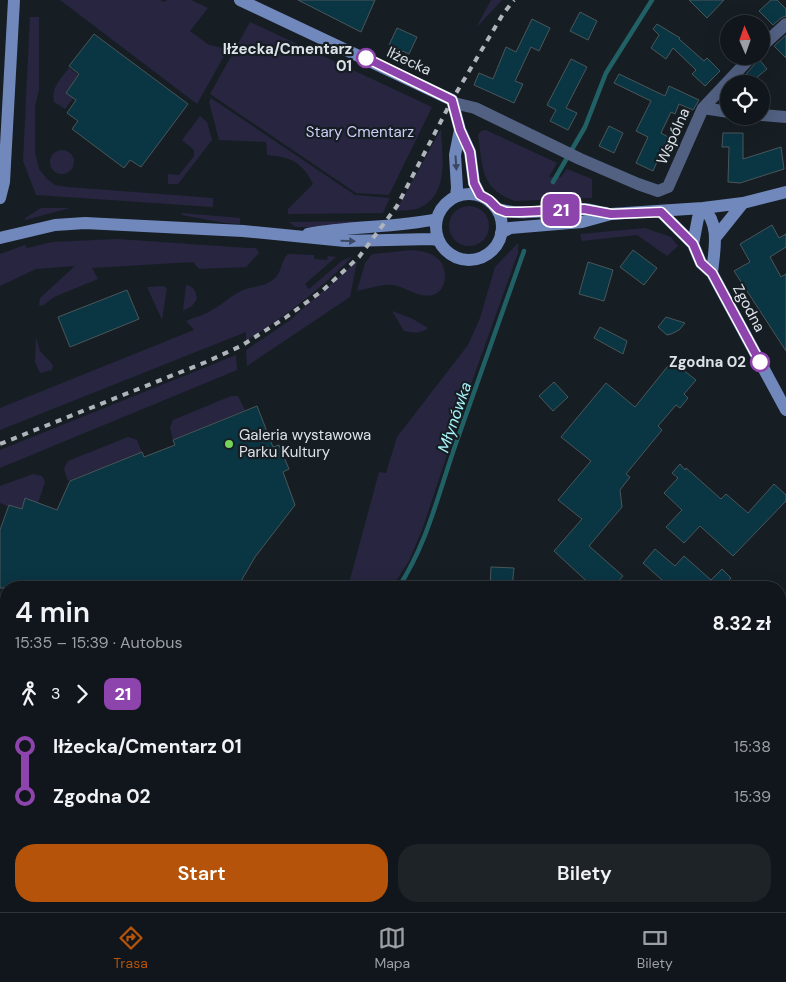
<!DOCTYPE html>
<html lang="pl">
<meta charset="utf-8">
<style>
body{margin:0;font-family:"DM Sans",sans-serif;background:#1e2328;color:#f1f3f6;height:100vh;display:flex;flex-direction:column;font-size:19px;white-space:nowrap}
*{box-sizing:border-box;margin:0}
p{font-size:16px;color:#9c9fa3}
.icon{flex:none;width:28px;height:28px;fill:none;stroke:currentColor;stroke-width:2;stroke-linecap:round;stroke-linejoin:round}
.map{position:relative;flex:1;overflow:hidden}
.panel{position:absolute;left:0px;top:581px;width:786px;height:331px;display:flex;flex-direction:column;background:#10161b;border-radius:20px 20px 0 0;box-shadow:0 5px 20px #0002,0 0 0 1px #30353a}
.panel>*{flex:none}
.badge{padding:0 10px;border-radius:8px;font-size:18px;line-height:32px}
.needle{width:32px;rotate:358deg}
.tools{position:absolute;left:720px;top:15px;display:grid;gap:10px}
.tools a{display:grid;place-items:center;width:50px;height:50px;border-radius:50%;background:#10161b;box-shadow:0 5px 20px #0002,0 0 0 1px #30353a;font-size:25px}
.map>.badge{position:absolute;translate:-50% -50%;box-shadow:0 0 0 2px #fff}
.legs{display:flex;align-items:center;gap:8px;height:55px;padding:0 15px;font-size:16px}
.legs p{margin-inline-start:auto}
.overview{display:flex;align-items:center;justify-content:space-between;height:85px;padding:0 15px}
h1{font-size:28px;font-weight:600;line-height:38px}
.action{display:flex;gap:10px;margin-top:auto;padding:10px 15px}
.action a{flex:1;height:58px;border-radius:20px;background:#b45309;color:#fff;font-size:20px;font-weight:600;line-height:58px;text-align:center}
.action a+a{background:#1e2328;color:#f1f3f6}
ul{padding:0 15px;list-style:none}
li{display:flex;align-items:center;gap:18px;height:50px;font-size:19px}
li i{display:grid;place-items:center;width:8px;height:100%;margin:0 6px;background:currentColor}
li i::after{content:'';width:12px;height:12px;margin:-6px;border:4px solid;border-radius:50%;background:#10161b}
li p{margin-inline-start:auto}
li:first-child i{background:linear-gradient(#0000 50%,currentColor 0)}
li:last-child i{background:linear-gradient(currentColor 50%,#0000 0)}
.dock{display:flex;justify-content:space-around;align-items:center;height:70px;border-top:1px solid #30353a;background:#10161b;font-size:14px;color:#9c9fa3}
.dock a{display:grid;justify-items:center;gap:2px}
.dock .active{color:#b45309}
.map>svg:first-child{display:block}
</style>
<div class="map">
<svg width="786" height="912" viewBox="0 0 786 912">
<rect width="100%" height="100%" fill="#161e24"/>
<path fill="#282540" d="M60 0H160L164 2 167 0H191L208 8 190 31 209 45 228 49 197 104Z
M491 0H502L476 28Z
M30 17H39V90L35 106V153L39 169 47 179 55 185 68 187 213 198V207L36 195 23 161Z
M250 22 432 107 389 195 356 193 210 94Z
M69 68 86 81 65 109 54 102C51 88 60 79 69 68Z
M211 98 355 195 390 198 383 213 288 214V209L313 184C302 162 291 157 267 155L266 142 219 140 209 102Z
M200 116 207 122 212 140 178 184H168V174L179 175 194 156V150L182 140Z
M441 129C442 155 450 195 419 208 412 211 403 210 396 211Z
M486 130 557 163 549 177H561L567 169 592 179V198L515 201C480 189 483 167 478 135L481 131Z
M50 162a12 12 0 1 1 24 0a12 12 0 1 1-24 0Z
M449 226a20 20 0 1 1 40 0a20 20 0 1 1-40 0Z
M41 208H70L25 220V218Z
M182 213 240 218V224L224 223 182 215Z
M382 221 312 227H295L289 222Z
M645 228 671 237 678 246 667 256 637 235 582 241 580 234Z
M117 239 248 248H256L259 253 246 267 199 269 193 262 92 268 98 279 54 297 42 306 39 305 40 298 75 266 36 269 0 286V254L25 245 27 248 52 242Z
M518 243V253L465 401 422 530 409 561 392 587H348L379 472 386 473 397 437 468 345 480 318 495 267Z
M412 250C422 251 434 253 440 261 448 271 447 290 433 295 419 299 405 286 392 285 381 284 368 289 357 291L365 263 372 254Z
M288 254 314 255V259L327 260 328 256 336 257 305 284 309 289 343 260 352 257C320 290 285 316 246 341V332L0 430V408L194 330 186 321C195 317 205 315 212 310 224 304 233 293 246 289 256 286 267 286 275 278 282 271 281 260 288 254Z
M357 261 350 297 247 366 246 350 289 321Z
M186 285C194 286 196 292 197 299L192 306 183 311Z
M163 286 167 288 162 320 147 287Z
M392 311 411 318 428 328C421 334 413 333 404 331Z
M36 337 40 351 53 365 52 370 40 373 35 362Z
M236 355 237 370 0 468V450Z
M231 396H238L245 410 173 440 170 428 173 420Z
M128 437 137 440 142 452 68 481 64 469 68 461Z
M33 474 42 476 45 482 38 503 25 499 22 509 10 505 9 507 0 503V486Z
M780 835 786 840V912H290L291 906H780Z"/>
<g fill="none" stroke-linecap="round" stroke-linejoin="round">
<path stroke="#216166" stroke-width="4.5" d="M553 182 585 127 606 73 652 0
M398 588C427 544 438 495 455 446 478 381 501 316 524 251
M280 912 281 906"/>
</g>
<path fill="#0a3543" stroke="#4a565a" d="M298 0H375L361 32Z
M689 0H724L707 18Z
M771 0H777L786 9V16L781 18 773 25 759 11Z
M580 12 597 21 588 40 570 31Z
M532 19 550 28 539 51 531 47 515 81 523 84 514 103 474 85 479 73 493 79 506 47 516 52Z
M657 24 680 38 679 39 704 61 707 58 720 71 705 86 692 74 696 70 673 48 666 59 651 48 659 35 653 29Z
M397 28 417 37 409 54 389 45Z
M94 34 188 104 141 167 130 160 124 168 72 129 78 121 67 113 76 100 66 93 79 74 69 66Z
M786 35V58L774 46Z
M571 59 587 67 566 108 577 113 568 130 550 121 556 110 547 105Z
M759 59 767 69 749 84H747L742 79Z
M619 74 665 96 669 86 699 100 693 110 679 104 675 114 671 112 661 133 668 137 653 171 636 163 648 137 636 131 651 101 614 83Z
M609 126 623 133 614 153 599 146Z
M723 133H743V159L781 147 784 169 740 183 728 182 729 147H722Z
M772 225 779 238 786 234V247L770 257 781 277 786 274V351L734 271 750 262 740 244Z
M633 250 657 268 644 285 620 267Z
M588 262 613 270 604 301 579 294Z
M127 290 139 319 70 347 58 317Z
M666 317 685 323 679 330 671 334 667 335 658 327Z
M600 327 627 341 623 354 594 338Z
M672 361 696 380 684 394 688 398 680 408 676 405 658 426 662 430 626 474 630 477 620 490 622 507 589 546 623 576 612 588H594L554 551 582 519 558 500 591 461 561 437 606 383 635 407Z
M554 382 568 397 553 411 539 396Z
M257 406 273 447 279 445 289 469 283 472 295 505 255 557 237 588H0V530L9 505 22 509 25 498 57 510 70 481 142 452 144 457 175 445 173 440Z
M680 464 685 470 686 468 721 499 726 494 748 513 774 484 786 495V501L733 556 700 526 684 543 666 527 682 510 664 493 678 478 672 473Z
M655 549 675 566 684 556 711 580 722 569 731 578 723 588H671L643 563Z
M491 567 514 568 512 588H490Z"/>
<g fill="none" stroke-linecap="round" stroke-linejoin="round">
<path stroke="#526182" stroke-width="12" d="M761 47 786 24
M454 103 475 108 580 159 638 184 658 191 668 187 703 108 752 56
M703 108 729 112
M761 115 786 117"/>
<path stroke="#7188bc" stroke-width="12" d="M240 0 452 100 460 130 470 152 474 183 480 195
M436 227a33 33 0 1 1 66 0a33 33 0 1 1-66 0Z
M456 196 457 188 455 155 460 130
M0 198 4 182 14 0
M703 208C721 224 714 251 712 273
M498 209C524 217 555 208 583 209 590 209 598 212 606 213
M661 212 693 244 701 263 712 273 786 410
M501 233 510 228 582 222 611 214 703 208 743 203 786 192
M308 234C350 226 394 228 437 219
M0 238 55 225 85 223 243 231 345 241 431 239 438 240
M715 238 743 203
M693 244 698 218 703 208"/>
<path stroke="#afb5ba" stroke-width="4" stroke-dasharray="6 6" stroke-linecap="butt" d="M0 444 206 362 241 346 285 318 322 291 359 257 397 206 452 100 503 14 514 0"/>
</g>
<defs><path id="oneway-solid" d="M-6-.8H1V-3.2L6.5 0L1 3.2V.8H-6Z" transform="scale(1.25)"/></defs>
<g fill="#3a4861">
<use href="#oneway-solid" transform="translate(456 163) rotate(86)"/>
<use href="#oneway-solid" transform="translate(348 241) rotate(2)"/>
</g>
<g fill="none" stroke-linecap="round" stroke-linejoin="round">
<g stroke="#fff" stroke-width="11">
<path id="line-1" d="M366 58 452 100 460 130 470 152 474 183 480 195 489 200 498 209 506 212H521L584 209 611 214 661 212 693 244 701 263 712 273 760 362"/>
</g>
<use href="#line-1" stroke="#8e44ad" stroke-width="8"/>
</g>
<g fill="#fff" stroke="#8e44ad" stroke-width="2.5">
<circle cx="366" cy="58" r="9"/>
<circle cx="760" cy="362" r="9"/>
</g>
<circle fill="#75d25b" stroke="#161e24" stroke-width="2" cx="229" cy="444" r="5"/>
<g text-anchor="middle" stroke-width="4.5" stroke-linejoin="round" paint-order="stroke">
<g font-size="15" font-weight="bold" fill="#dde2e7" stroke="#161e24" text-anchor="end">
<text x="352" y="54">Iłżecka/Cmentarz<tspan x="352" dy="17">01</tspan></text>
<text x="746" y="367">Zgodna 02</text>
</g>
<g font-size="15" fill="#dde2e7" stroke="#161e24">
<text transform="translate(409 61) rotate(25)" y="5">Iłżecka</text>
<text transform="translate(673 136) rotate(-66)" y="5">Wspólna</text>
<text transform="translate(749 308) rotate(62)" y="5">Zgodna</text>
</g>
<g font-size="15" fill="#d0cef8" stroke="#161e24">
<text x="360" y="137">Stary Cmentarz</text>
</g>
<g font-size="15" fill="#dde2e7" stroke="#161e24" text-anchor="start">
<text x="239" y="440">Galeria wystawowa<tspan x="239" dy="17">Parku Kultury</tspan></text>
</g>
<g font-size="16" font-style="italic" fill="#a7f4fa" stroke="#161e24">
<text transform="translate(454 417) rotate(-71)" y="6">Młynówka</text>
</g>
</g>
</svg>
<div class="tools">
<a><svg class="needle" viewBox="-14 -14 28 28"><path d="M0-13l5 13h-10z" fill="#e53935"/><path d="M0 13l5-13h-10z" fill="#9c9fa3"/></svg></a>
<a><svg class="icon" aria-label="locate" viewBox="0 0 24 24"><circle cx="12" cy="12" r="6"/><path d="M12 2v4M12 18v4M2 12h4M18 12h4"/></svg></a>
</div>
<b class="badge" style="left:561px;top:210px;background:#8e44ad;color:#fff">21</b>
<section class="panel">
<div class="overview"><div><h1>4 min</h1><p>15:35 – 15:39 · Autobus</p></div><b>8.32 zł</b></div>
<div class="legs"><svg class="icon" aria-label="walk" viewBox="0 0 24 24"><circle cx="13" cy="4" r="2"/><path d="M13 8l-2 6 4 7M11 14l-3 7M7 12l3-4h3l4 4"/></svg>3<svg class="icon" aria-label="forward" viewBox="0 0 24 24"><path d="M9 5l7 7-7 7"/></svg><b class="badge" style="background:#8e44ad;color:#fff">21</b></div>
<ul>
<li><i style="color:#8e44ad"></i><b>Iłżecka/Cmentarz 01</b><p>15:38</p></li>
<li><i style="color:#8e44ad"></i><b>Zgodna 02</b><p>15:39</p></li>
</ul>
<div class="action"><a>Start</a><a>Bilety</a></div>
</section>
</div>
<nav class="dock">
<a class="active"><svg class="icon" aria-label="directions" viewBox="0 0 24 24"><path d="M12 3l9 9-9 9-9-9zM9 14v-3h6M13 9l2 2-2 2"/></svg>Trasa</a>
<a><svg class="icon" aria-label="map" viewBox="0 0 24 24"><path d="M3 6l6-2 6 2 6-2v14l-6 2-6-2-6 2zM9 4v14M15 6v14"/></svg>Mapa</a>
<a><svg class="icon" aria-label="tickets" viewBox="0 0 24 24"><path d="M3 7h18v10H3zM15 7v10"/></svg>Bilety</a>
</nav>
